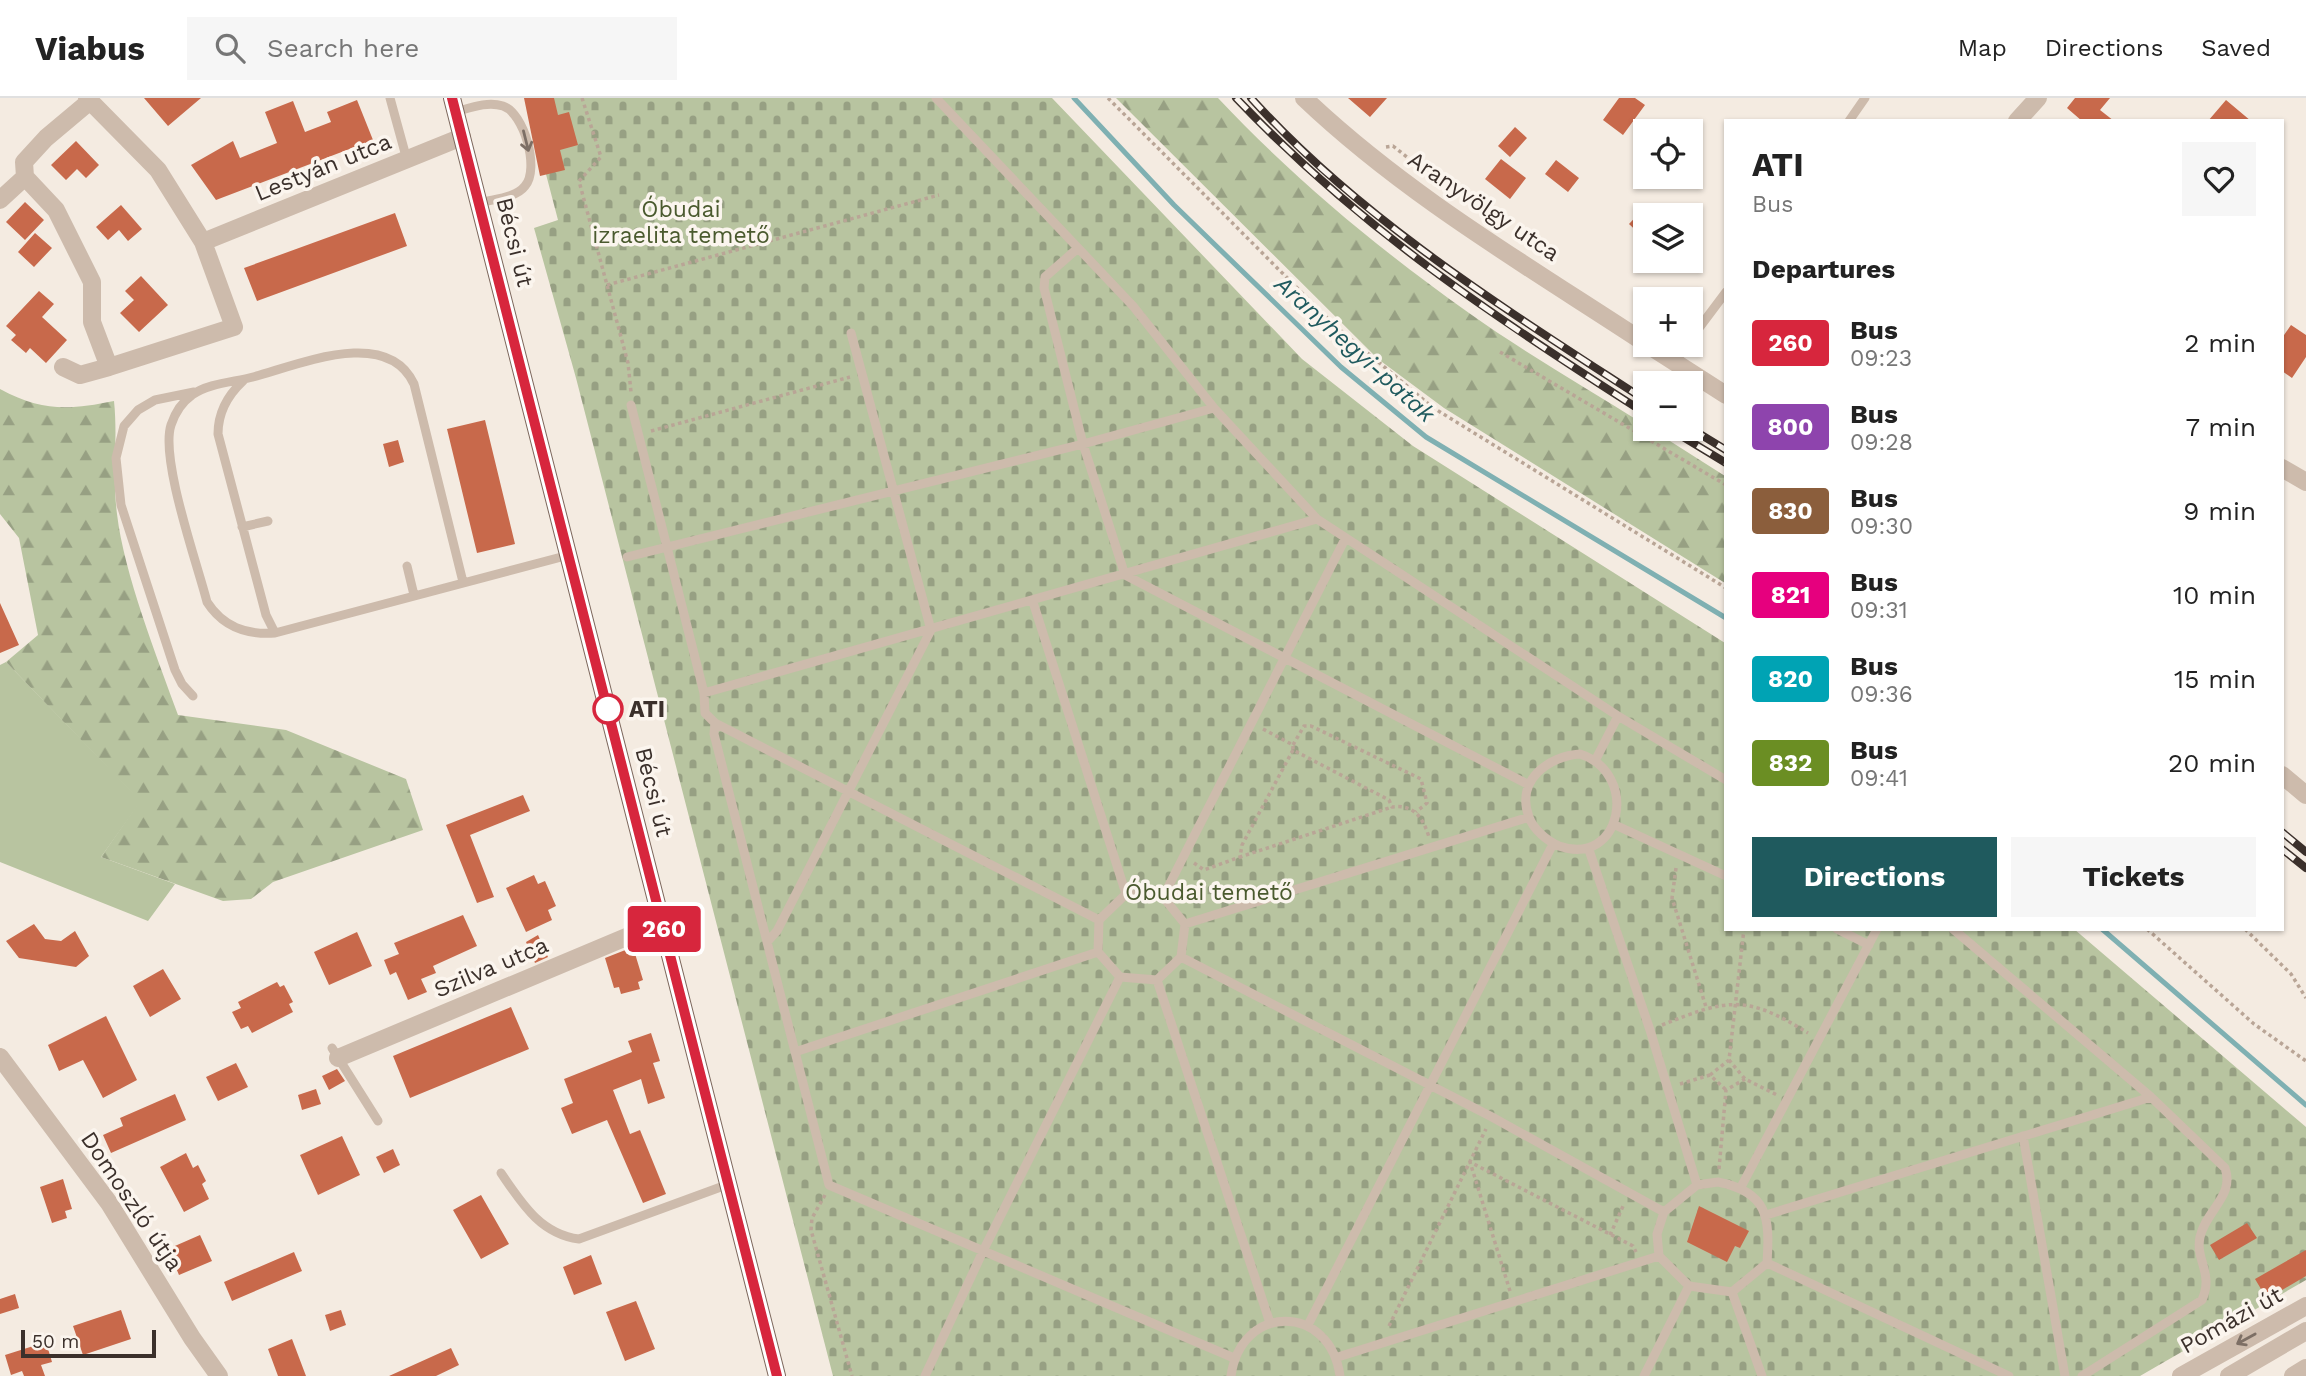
<!DOCTYPE html>
<meta charset="utf-8">
<style>
body{margin:0;font-family:"Work Sans",sans-serif;background:#f6f6f6;color:#222;height:100vh;display:flex;flex-direction:column;font-size:26px;white-space:nowrap}
*{box-sizing:border-box;margin:0}
p{font-size:23px;color:#767676}
.icon{flex:none;width:38px;height:38px;fill:none;stroke:currentColor;stroke-width:2;stroke-linecap:round;stroke-linejoin:round}
.map{position:relative;flex:1;overflow:hidden}
.drawer{position:absolute;left:1724px;top:21px;width:560px;height:812px;display:flex;flex-direction:column;background:#fff;border-radius:0px;box-shadow:0 2px 5px #0004}
.drawer>*{flex:none}
.badge{padding:0 14px;border-radius:5px;font-size:24px;line-height:46px}
.buttons{position:absolute;left:1633px;top:21px;display:grid;gap:14px}
.buttons a{display:grid;place-items:center;width:70px;height:70px;border-radius:0px;background:#fff;box-shadow:0 2px 5px #0004;font-size:35px}
.scale{position:absolute;left:21px;bottom:18px;width:135px;box-sizing:border-box;padding-left:7px;border:4px solid #3b302b;border-top:0;font-size:19px;line-height:24px;white-space:nowrap;color:#3b302b;-webkit-text-stroke:5px #fbf5ee;paint-order:stroke}
.map>.badge{position:absolute;translate:-50% -50%;box-shadow:0 0 0 4px #fff}
h2{padding:0 28px;font-size:26px;line-height:63px}
.round{display:grid;place-items:center;flex:none;width:74px;height:74px;border-radius:0px;background:#f6f6f6}
.overview{display:flex;align-items:center;justify-content:space-between;height:119px;padding:0 28px}
h1{font-size:33px;font-weight:700;line-height:52px}
.cta{display:flex;gap:14px;margin-top:auto;padding:14px 28px}
.cta a{flex:1;height:80px;border-radius:0px;background:#1f5a5e;color:#fff;font-size:28px;font-weight:700;line-height:80px;text-align:center}
.cta a+a{background:#f6f6f6;color:#222}
ul{padding:0;list-style:none}
li{display:flex;align-items:center;gap:21px;height:84px;padding:0 28px}
li div{flex:1}
li b{display:block;font-size:26px}
li em{font-style:normal}
li .badge{min-width:77px;font-weight:700;text-align:center}
header{display:flex;align-items:center;gap:42px;box-sizing:border-box;height:98px;padding:0 35px;background:#fff;border-bottom:2px solid #e0e0e0}
header strong{font-size:33px}
nav{display:flex;gap:38px;margin-inline-start:auto;font-size:24px}
.search{width:490px;height:63px;background:#f6f6f6;display:flex;align-items:center;gap:18px;box-sizing:border-box;padding:0 24px;border-radius:0px;color:#767676;font-size:26px}
.map>svg:first-child{display:block}
</style>
<header>
<strong>Viabus</strong>
<div class="search"><svg class="icon" aria-label="search" viewBox="0 0 24 24"><circle cx="10" cy="10" r="6"/><path d="M15 15l6 6"/></svg>Search here</div>
<nav><a>Map</a><a>Directions</a><a>Saved</a></nav>
</header>
<div class="map">
<svg width="2306" height="1278" viewBox="0 0 2306 1278">
<defs>
<pattern id="forest-firs" width="22" height="20" patternUnits="userSpaceOnUse" patternTransform="scale(1.75)"><rect width="22" height="20" fill="#b8c4a0"/><path d="M5 1l3.5 6h-7zM16 11l3.5 6h-7z" fill="#97a083"/></pattern>
<pattern id="cemetery-stones" width="16" height="16" patternUnits="userSpaceOnUse" patternTransform="scale(1.75)"><rect width="16" height="16" fill="#b8c4a0"/><path d="M2 7V4a2 2 0 0 1 4 0v3zM10 15v-3a2 2 0 0 1 4 0v3z" fill="#97a083"/></pattern>
</defs>
<rect width="100%" height="100%" fill="#f4ebe1"/>
<path fill="#b8c4a0" d="M6 564 141 703 101 759 175 786 148 823 0 764V567Z"/>
<path fill="url(#forest-firs)" d="M1116 0H1218C1293 80 1380 152 1469 215 1525 255 1587 290 1645 327V331H1651L1725 378V485L1444 310 1378 261Z
M0 291C43 314 69 312 114 303 118 341 112 377 117 416 124 476 157 559 178 617L286 632 406 681 423 732 273 784 251 801 223 803 101 759 140 703 6 564 38 537 19 440 0 416Z"/>
<path fill="url(#cemetery-stones)" d="M526 0H1052L1302 261 1413 348 1725 545 1726 831H2074L2306 1029V1182L2140 1278H833L576 280 534 130 558 122Z"/>
<g fill="none" stroke-linecap="round" stroke-linejoin="round">
<path stroke="#7fb0b2" stroke-width="5" d="M1074 0 1174 107 1341 269 1426 339 1726 520
M2102 831 2306 1007"/>
</g>
<path fill="#c8694b" d="M144 0H201L168 28Z
M524 0H554L558 17 569 14 578 47 560 52 565 72 540 78Z
M1348 0H1387L1370 19Z
M1619 0H1635L1645 7 1623 37 1603 22Z
M2075 0H2110L2100 12 2114 23H2082L2067 10Z
M357 2 373 42 216 102 191 67 233 43 240 60 277 45 265 14 293 3 305 34 331 24 327 14Z
M2226 2 2251 23H2208Z
M1515 29 1527 40 1510 59 1498 48Z
M76 43 99 67 86 80 77 71 66 82 51 67Z
M1501 61 1526 80 1510 101 1485 81Z
M1556 62 1579 80 1568 94 1545 76Z
M25 104 44 122 25 142 6 124Z
M121 107 142 131 128 143 119 132 108 142 96 129Z
M1645 109V141L1629 126Z
M395 115 407 148 257 203 244 170Z
M35 135 52 150 34 169 18 154Z
M141 178 168 207 139 234 120 215 134 202 125 193Z
M39 193 54 206 42 219 67 242 46 265 30 250 26 255 11 242 16 237 6 228Z
M2291 227 2306 237V259L2292 280 2282 273V240Z
M485 322 515 446 477 455 447 331Z
M398 342 404 364 389 369 383 346Z
M0 505 19 547 0 555Z
M523 697 530 713 470 737 494 799 477 805 446 727Z
M534 777 538 786 545 783 556 808 548 812 552 822 526 834 506 790Z
M463 817 477 848 433 868 436 875 421 881 427 894 408 902 396 874 390 877 384 862 399 856 394 845Z
M34 826 45 841 61 843 75 833 89 858 76 869 19 860 6 843Z
M357 834 372 868 329 887 314 854Z
M538 837 548 859 535 865 526 844Z
M633 849 643 882 638 884 640 891 621 896 619 889 614 890 605 860Z
M163 871 181 901 150 919 133 888Z
M277 884 280 889 284 887 293 904 289 906 293 914 252 935 248 928 241 931 232 914 241 910 238 904Z
M511 909 529 951 410 1000 393 958Z
M106 918 137 982 103 1000 83 962 59 973 48 947Z
M651 935 660 963 653 965 665 1000 648 1006 641 981 613 992 630 1036 640 1032 666 1096 643 1105 607 1022 572 1036 561 1010 573 1005 564 981 632 954 628 943Z
M236 965 248 989 218 1003 206 979Z
M337 971 345 983 329 992 322 978Z
M316 991 321 1006 302 1012 298 997Z
M175 996 186 1022 111 1055 103 1037 123 1028 120 1020Z
M342 1038 360 1077 318 1097 300 1057Z
M393 1051 400 1067 384 1075 376 1059Z
M186 1055 193 1070 198 1067 206 1083 202 1086 209 1101 184 1114 160 1069Z
M63 1081 72 1111 65 1113 67 1120 52 1125 40 1089Z
M481 1097 509 1146 481 1161 453 1112Z
M1699 1108 1749 1133 1740 1150 1735 1148 1727 1164 1687 1144Z
M2247 1125 2257 1140 2219 1162 2210 1147Z
M200 1137 212 1163 179 1177 168 1151Z
M2306 1152V1178L2267 1201 2255 1181Z
M294 1154 302 1173 232 1203 224 1184Z
M591 1157 602 1186 574 1197 563 1169Z
M15 1196 19 1210 0 1216V1201Z
M636 1203 655 1251 625 1263 606 1214Z
M121 1212 131 1241 83 1257 73 1228Z
M341 1212 346 1227 330 1233 325 1217Z
M292 1241 306 1278H278L268 1251Z
M46 1244 52 1264 41 1267 45 1278H24L22 1273 11 1277 5 1257Z
M451 1250 459 1267 436 1278H389Z"/>
<g fill="none" stroke-linecap="round" stroke-linejoin="round">
<path stroke="#b9a596" stroke-width="3.5" stroke-dasharray="3.5 3.5" stroke-linecap="butt" d="M582 0 601 59 579 83 628 265 631 294
M1108 0 1333 226 1432 309 1726 490
M1386 49 1393 48 1436 82 1439 88
M607 187 939 97
M1500 254 1726 387
M651 333 850 279
M1263 631 1293 647V652L1389 702 1392 709C1414 706 1423 720 1429 739
M1293 647 1304 628H1311L1421 681 1427 705 1416 714
M1293 652 1242 747 1240 759 1392 709
M1194 765 1204 772 1240 759
M1676 770 1672 800 1706 909
M2147 831 2254 926 2306 963
M2245 831 2291 876 2306 900
M1662 927C1727 901 1746 896 1808 935
M1729 962 1745 981 1777 997
M1710 977 1729 962 1744 831
M1680 986 1710 977 1726 992
M1719 1071 1726 992 1745 981
M825 1097 812 1120 811 1132 852 1278
M1610 1137 1624 1106
M1510 1193 1470 1064 1633 1148 1636 1154
M1389 1228 1486 1031"/>
<path stroke="#cdbbac" stroke-width="9" d="M390 0 407 62
M936 0 1133 208 1214 310 1317 421 1618 618 1726 682
M455 14C470 10 487 3 503 8 524 15 540 71 525 88 516 100 493 101 480 105
M1849 23 1865 0
M1078 150 1045 179 1044 190 1083 346 1125 477 1529 687
M1690 242 1726 194
M1675 264 1687 247
M243 283C228 297 218 315 218 336L266 517 275 535
M631 307 704 595 705 615 715 625 714 636 829 1087 1234 1260
M242 429 268 423
M627 459 1083 346 1214 310
M407 468 414 497
M463 484 414 286C387 228 298 267 253 279 235 284 208 285 192 297 182 304 175 315 171 327 160 361 197 465 207 504 223 529 246 537 275 535L569 457
M1033 504 1126 796
M704 595 1317 421
M193 598 182 586 175 572 121 407 116 360 124 328 138 312 155 302 194 294
M715 625 1099 822
M1580 656C1640 675 1622 770 1559 748 1547 743 1533 731 1529 719 1515 682 1549 658 1580 656Z
M1596 661 1618 618
M1613 726 1726 778
M1589 752 1650 932 1697 1087
M1126 796 1163 799 1185 826 1181 859 1157 882 1120 879 1098 854 1099 822Z
M1163 799 1345 441
M1185 826 1529 719
M1837 831 1869 847
M1953 831 2151 999 2225 1070C2235 1098 2206 1112 2200 1139 2195 1162 2214 1175 2202 1202L2082 1278
M767 844 777 833 931 532 851 235
M1181 859 1492 1019 1664 1114
M1157 882 1270 1225
M332 950 378 1023
M795 954 1098 854
M2023 1038 2065 1278
M501 1075C521 1104 540 1136 579 1141L729 1086
M1718 1084C1768 1094 1770 1119 1767 1165L1732 1194 1689 1188 1659 1158 1657 1136 1664 1114 1697 1087Z
M1741 1089 1877 831
M1766 1117 2151 999
M1767 1165 2009 1278
M1732 1194 1762 1278
M1308 1227 1553 746
M1338 1259 1659 1158
M925 1278 984 1151 1120 879
M1231 1278C1241 1205 1330 1205 1340 1278
M1644 1278 1689 1188"/>
<path stroke="#cdbbac" stroke-width="18" d="M87 0 158 72 203 144 234 229 109 269 92 224V184L56 112 25 79 24 64 46 40 90 3
M2017 23 2038 0
M0 102 25 79
M203 144 462 39
M63 269 80 277 109 269
M2282 370 2306 384
M0 959 109 1105 192 1240 219 1278
M338 960 662 824"/>
<path stroke="#cdbbac" stroke-width="18" d="M1304 0C1406 97 1528 168 1645 245
M1648 247 1726 297
M2282 677 2306 697
M2181 1278 2306 1208
M2229 1278 2306 1233
M2293 1278 2306 1270"/>
<path stroke="#7d675c" stroke-width="18" d="M452 0 777 1278"/>
<g stroke="#3b302b" stroke-width="8">
<path id="rail" d="M1236 0C1361 131 1494 219 1645 315
M1251 0C1362 123 1507 212 1645 302
M1690 330 1726 352
M1670 331 1726 365
M2282 734 2306 754
M2282 751 2306 770"/>
</g>
<use href="#rail" stroke="#fbf5ee" stroke-width="5" stroke-dasharray="16" stroke-linecap="butt"/>
</g>
<defs><path id="oneway-shaft" d="M-6 0H5M1.5-3L5.5 0L1.5 3" fill="none" stroke-width="1.6" stroke-linecap="round" stroke-linejoin="round" transform="scale(1.75)"/></defs>
<g stroke="#7d6f65">
<use href="#oneway-shaft" transform="translate(526 43) rotate(76)"/>
<use href="#oneway-shaft" transform="translate(2246 1241) rotate(151)"/>
</g>
<g fill="none" stroke-linecap="round" stroke-linejoin="round">
<g stroke="#fff" stroke-width="16">
<path id="line" d="M452 0 777 1278"/>
</g>
<use href="#line" stroke="#d7263d" stroke-width="10"/>
</g>
<circle fill="#fff" stroke="#d7263d" stroke-width="3.5" cx="608" cy="611" r="14"/>
<g text-anchor="middle" stroke-width="7" stroke-linejoin="round" paint-order="stroke">
<g font-size="23" fill="#3b302b" stroke="#fbf5ee">
<text transform="translate(323 69) rotate(-22)" y="8">Lestyán utca</text>
<text transform="translate(1484 108) rotate(34)" y="8">Aranyvölgy utca</text>
<text transform="translate(515 144) rotate(76)" y="8">Bécsi út</text>
<text transform="translate(654 694) rotate(76)" y="8">Bécsi út</text>
<text transform="translate(491 869) rotate(-23)" y="8">Szilva utca</text>
<text transform="translate(132 1103) rotate(56)" y="8">Domoszló útja</text>
<text transform="translate(2231 1222) rotate(-29)" y="8">Pomázi út</text>
</g>
<g font-size="23" fill="#4a5a2e" stroke="#fbf5ee">
<text x="681" y="119">Óbudai<tspan x="681" dy="26">izraelita temető</tspan></text>
<text x="1209" y="802">Óbudai temető</text>
</g>
<g font-size="23" font-weight="bold" fill="#3b302b" stroke="#fbf5ee" text-anchor="start">
<text x="629" y="619">ATI</text>
</g>
<g font-size="24" font-style="italic" fill="#1f5a5e" stroke="#fbf5ee">
<text transform="translate(1355 251) rotate(42)" y="8">Aranyhegyi-patak</text>
</g>
</g>
</svg>
<div class="buttons">
<a><svg class="icon" aria-label="locate" viewBox="0 0 24 24"><circle cx="12" cy="12" r="6"/><path d="M12 2v4M12 18v4M2 12h4M18 12h4"/></svg></a>
<a><svg class="icon" aria-label="layers" viewBox="0 0 24 24"><path d="M12 4l9 5-9 5-9-5zM3 14l9 5 9-5"/></svg></a>
<a>+</a>
<a>−</a>
</div>
<div class="scale">50 m</div>
<b class="badge" style="left:664px;top:831px;background:#d7263d;color:#fff">260</b>
<section class="drawer">
<div class="overview"><div><h1>ATI</h1><p>Bus</p></div><a class="round"><svg class="icon" aria-label="heart" viewBox="0 0 24 24"><path d="M12 20l-8-8c-3-5 5-10 8-4 3-6 11-1 8 4z"/></svg></a></div>
<h2>Departures</h2>
<ul>
<li><span class="badge" style="background:#d7263d;color:#fff">260</span><div><b>Bus</b><p>09:23</p></div><em>2 min</em></li>
<li><span class="badge" style="background:#8e44ad;color:#fff">800</span><div><b>Bus</b><p>09:28</p></div><em>7 min</em></li>
<li><span class="badge" style="background:#8b5e3c;color:#fff">830</span><div><b>Bus</b><p>09:30</p></div><em>9 min</em></li>
<li><span class="badge" style="background:#e6007e;color:#fff">821</span><div><b>Bus</b><p>09:31</p></div><em>10 min</em></li>
<li><span class="badge" style="background:#00a3b4;color:#fff">820</span><div><b>Bus</b><p>09:36</p></div><em>15 min</em></li>
<li><span class="badge" style="background:#6b8e23;color:#fff">832</span><div><b>Bus</b><p>09:41</p></div><em>20 min</em></li>
</ul>
<div class="cta"><a>Directions</a><a>Tickets</a></div>
</section>
</div>
